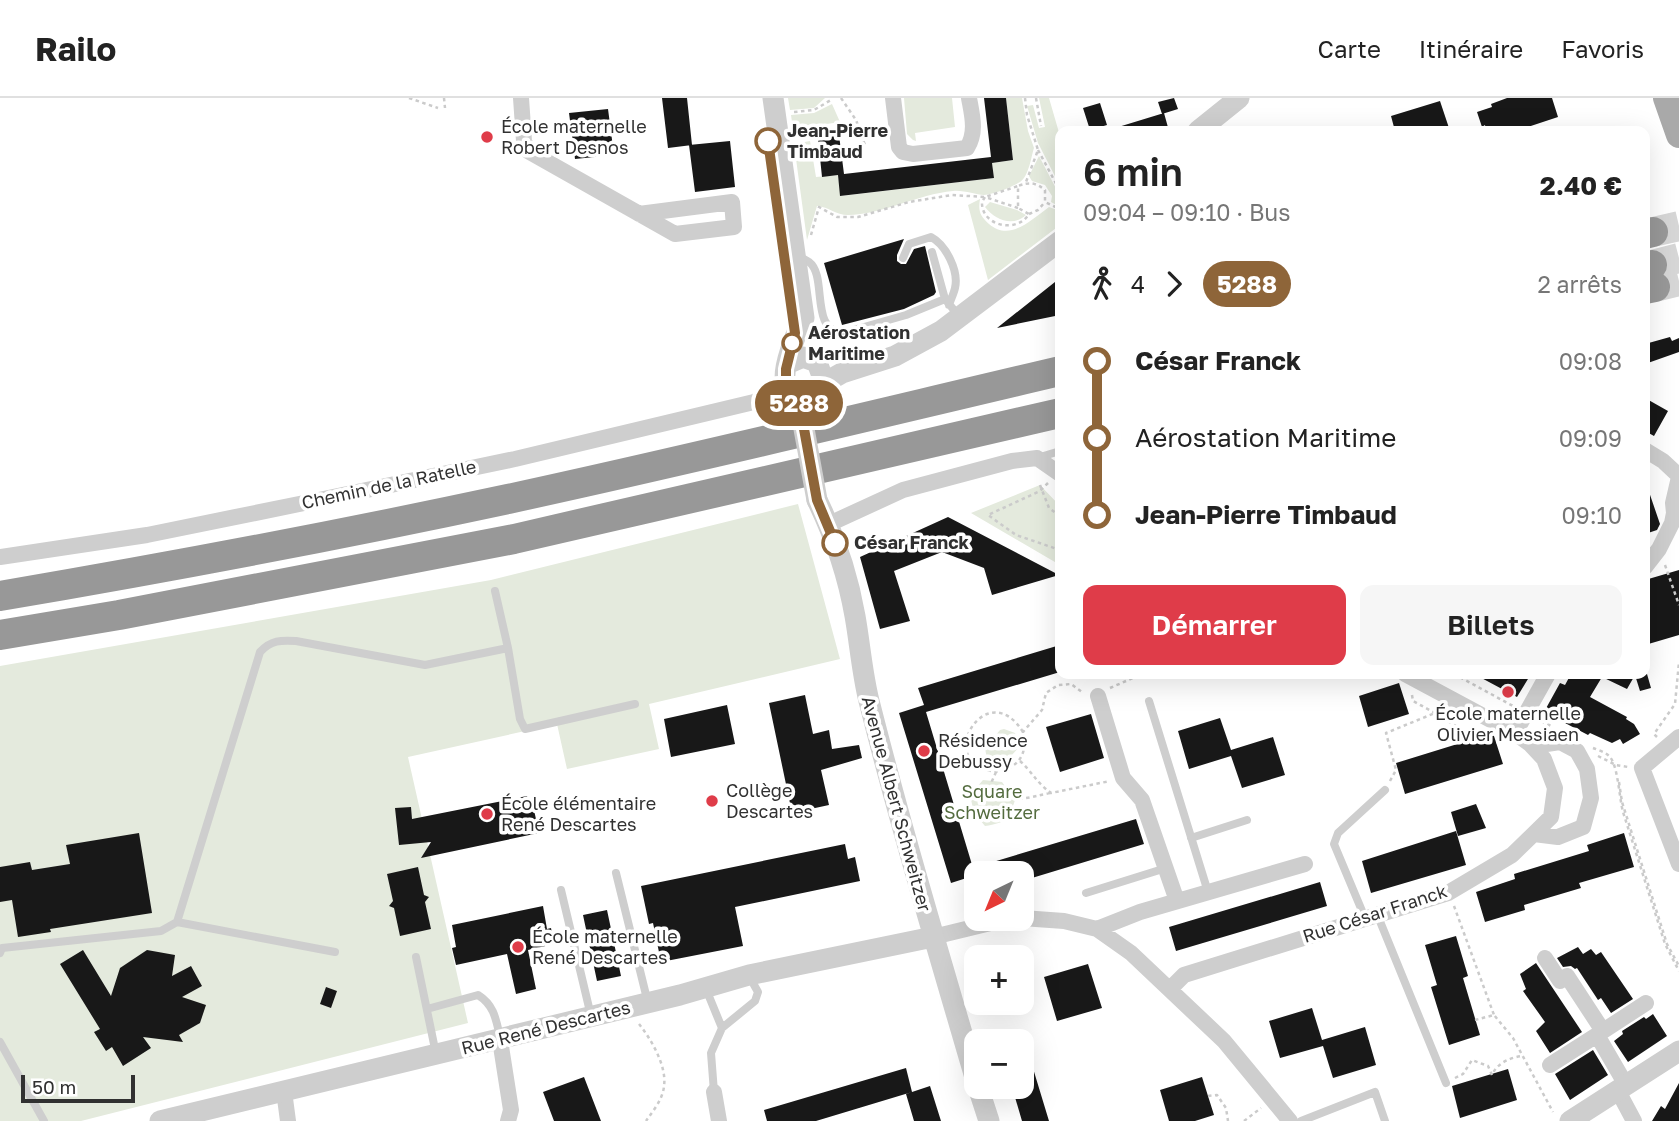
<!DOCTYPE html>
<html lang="fr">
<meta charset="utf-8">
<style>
body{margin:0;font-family:"Golos Text",sans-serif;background:#f6f6f6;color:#222;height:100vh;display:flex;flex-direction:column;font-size:26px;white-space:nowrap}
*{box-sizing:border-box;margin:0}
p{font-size:23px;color:#767676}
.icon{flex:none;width:38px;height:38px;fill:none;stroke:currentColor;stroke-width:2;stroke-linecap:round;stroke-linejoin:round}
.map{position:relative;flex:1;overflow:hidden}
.drawer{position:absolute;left:1055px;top:28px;width:595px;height:553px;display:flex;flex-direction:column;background:#fff;border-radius:14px;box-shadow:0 7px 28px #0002}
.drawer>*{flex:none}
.badge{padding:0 14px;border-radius:23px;font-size:24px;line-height:46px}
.needle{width:46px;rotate:223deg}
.fabs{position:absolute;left:964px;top:763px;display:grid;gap:14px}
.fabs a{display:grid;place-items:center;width:70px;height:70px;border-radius:14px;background:#fff;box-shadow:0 7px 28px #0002;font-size:35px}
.scale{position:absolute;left:21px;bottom:18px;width:114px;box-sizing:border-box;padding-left:7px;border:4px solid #313131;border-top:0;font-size:19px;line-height:24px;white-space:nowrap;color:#313131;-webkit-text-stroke:5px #fff;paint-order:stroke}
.map>.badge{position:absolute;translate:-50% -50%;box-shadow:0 0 0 4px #fff}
.legs{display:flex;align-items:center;gap:10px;height:77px;padding:0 28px;font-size:23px}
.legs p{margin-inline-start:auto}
.summary{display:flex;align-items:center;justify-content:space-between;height:119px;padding:0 28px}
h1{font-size:38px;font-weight:600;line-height:52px}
.button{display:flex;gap:14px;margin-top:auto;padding:14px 28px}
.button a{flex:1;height:80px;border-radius:14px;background:#df3c49;color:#fff;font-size:28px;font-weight:600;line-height:80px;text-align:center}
.button a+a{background:#f6f6f6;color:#222}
ul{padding:0 28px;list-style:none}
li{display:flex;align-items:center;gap:24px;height:77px;font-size:26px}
li i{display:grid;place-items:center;width:10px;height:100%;margin:0 9px;background:currentColor}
li i::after{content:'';width:18px;height:18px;margin:-9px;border:5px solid;border-radius:50%;background:#fff}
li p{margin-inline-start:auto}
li:first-child i{background:linear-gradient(#0000 50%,currentColor 0)}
li:last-child i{background:linear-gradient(currentColor 50%,#0000 0)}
header{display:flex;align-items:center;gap:42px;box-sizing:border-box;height:98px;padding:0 35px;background:#fff;border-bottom:2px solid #e0e0e0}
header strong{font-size:33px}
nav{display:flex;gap:38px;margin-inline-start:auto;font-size:24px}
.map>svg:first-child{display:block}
</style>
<header>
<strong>Railo</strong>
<nav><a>Carte</a><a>Itinéraire</a><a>Favoris</a></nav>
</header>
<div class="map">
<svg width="1679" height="1023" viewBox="0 0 1679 1023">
<rect width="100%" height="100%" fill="#fff"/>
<path fill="#e4eadd" d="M788 0H825L814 10 790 12Z
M904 0H952L955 29 915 35 916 43 913 42 907 36Z
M1006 0H1022L1028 33 1034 50C1031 59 1029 78 1020 84 1012 89 994 96 984 97 976 97 964 92 953 93 918 96 881 117 848 117 836 117 829 109 817 108L807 142 794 46 810 43 816 79 838 77 841 98 994 80 992 65 1013 62Z
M1039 0H1049L1060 38V88L1038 45 1027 8 1033 7 1039 30 1045 29Z
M832 6 840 24 793 31 791 17 814 15Z
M1039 58 1060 98V109L1051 104 1052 98 1045 87 1032 83 1029 78Z
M980 101C978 113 980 118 989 126 1010 144 1031 122 1049 109L1060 113V127L988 182 968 107Z
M990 104 1017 112 1026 117C1013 129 995 122 985 109Z
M1040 387 1060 408V467L971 415Z
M798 406 840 561 649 606 659 651 567 671 557 626 408 659 468 925 81 1023H0V568L491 482Z
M1004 631 1015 635 1020 648 1004 666 997 668 987 661 985 650 1000 632Z
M983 682 1002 684 1015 702C1009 721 1006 725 985 728L974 715 970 697Z"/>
<path fill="#181818" d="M662 0H687L692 47 668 50Z
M984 0H1006L1013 62 992 65 994 80 840 98 838 77 822 79 818 40 839 37 844 76 991 59Z
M1174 0 1178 11 1162 16 1158 4Z
M1507 0H1552L1558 19 1516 33H1486L1485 27 1482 29 1477 14 1492 9 1491 6Z
M1440 3 1450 33H1395L1391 18Z
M1100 5 1107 27 1090 32 1083 10Z
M608 11 614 57 575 61 569 15Z
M1164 15 1169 33H1116L1115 30Z
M730 43 735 89 695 94 689 47Z
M904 141 897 157V163L901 166H906L914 151 925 148 936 194 934 197 904 211 842 227 824 165Z
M1060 180V217L997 230Z
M1670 239 1672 243 1679 240V254L1645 266V246Z
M1645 300 1668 313 1654 338 1645 333Z
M1645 388H1647L1660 426 1657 432 1645 436Z
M948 419 1059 477 992 497 984 470 942 454 894 473 910 523 880 531 860 459Z
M1679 472V537L1645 547V482Z
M1060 547V574L926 614 973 770 1136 721 1144 746 1022 783V775H975L976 777 951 785 899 615 924 607 918 590Z
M1474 576H1531L1517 599Z
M1571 576H1647L1651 590 1640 593 1635 577 1627 591 1602 579 1590 599 1627 619 1626 621 1634 626 1640 636 1623 646 1620 641 1612 645 1590 635 1588 637 1544 614 1560 585 1565 587Z
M1399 585 1409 616 1368 629 1359 598Z
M805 597 813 636 829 632 832 651 859 647 862 660 821 672 829 707 792 715 769 605Z
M727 607 735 646 671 659 664 621Z
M1091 616 1104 660 1060 674 1046 629Z
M1220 620 1231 652 1273 639 1285 677 1242 690 1231 658 1189 671 1178 633Z
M1493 635 1503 666 1405 696 1396 665Z
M527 698 531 713 534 712 539 735 421 760 431 744 399 747 395 710 411 709 412 721Z
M1476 706 1486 730 1458 738 1451 714Z
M1456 733 1466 767 1371 795 1362 763Z
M139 735 152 815 50 831 51 834 18 839 12 802 0 804V769L30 764 32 772 70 766 66 747Z
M1624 735 1634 769 1579 785 1581 790 1524 807 1525 812 1485 824 1476 794 1515 781 1514 776 1589 753 1587 747Z
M845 746 848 761 855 759 860 783 735 809 743 848 661 864 653 825 649 826 641 788Z
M418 769 424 797 429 799 425 804 431 831 400 838 394 810 389 808 393 803 387 776Z
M1320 784 1327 808 1176 853 1169 829Z
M543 808 547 831 551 830 554 846 528 852 536 891 516 896 507 856 456 867 452 850 456 849 452 827Z
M607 812 621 878 597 883 583 817Z
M1456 838 1468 878 1463 880 1480 937 1449 947 1431 889 1437 887 1425 847Z
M1578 849 1583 856 1591 851 1596 857 1601 854 1633 901 1611 915 1601 900 1598 902 1577 870 1575 871 1571 868 1563 869 1557 860Z
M83 852 111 898 120 870 147 852 175 857 172 878 191 868 202 888 182 899 206 907 200 925 179 937 183 944 143 939 151 950 123 968 112 949 106 953 94 934 100 931 60 866Z
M1536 865 1582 934 1550 955 1536 933 1545 924 1523 893 1526 891 1520 876Z
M1088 866 1102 910 1057 923 1044 879Z
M326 889 337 893 331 910 320 906Z
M1312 910 1322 942 1365 929 1376 967 1333 980 1323 948 1280 960 1269 923Z
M1653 916 1667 938 1628 964 1614 943 1623 936 1622 933 1644 919 1646 921Z
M1025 944 1049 1023H1022L1012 989H1022V945Z
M1593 952 1608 977 1570 1002 1555 976Z
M906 970 912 994 816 1023H767L764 1012Z
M1508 971 1517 1002 1460 1020 1452 988Z
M584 979 601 1023H554L543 994Z
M1202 979 1214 1017 1195 1023H1169L1160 992Z
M1679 985V1023H1652L1661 1008 1665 1011Z
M930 988 941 1023H914L906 996Z"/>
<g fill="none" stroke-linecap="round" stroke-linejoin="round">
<path stroke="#d6d6d6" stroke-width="30" stroke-dasharray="30 15" stroke-linecap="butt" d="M1653 134 1679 128
M1652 167 1679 160
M1655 189 1679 183"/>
<path stroke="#cbcbcb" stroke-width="2.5" stroke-dasharray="3.5 3.5" stroke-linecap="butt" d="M409 0 438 10
M444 0 445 10
M841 0 856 22 865 47
M1025 0 1027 17 1038 52 1026 84
M1036 0 1041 28
M794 14 814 12 831 2 830 0
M1038 52 1060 93
M1018 110 985 99 982 104C981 128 1017 136 1029 116L1018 110V88C1029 84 1035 84 1045 92V104L1060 111
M1029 116 1038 112 1045 104
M811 137 819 109 837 119H858L909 104 952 97 985 99 1018 88
M1048 385 1040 393 988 417 1016 437 1060 452
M1040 387 1049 410 1060 418
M1665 467 1679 507
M1454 576 1513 608
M1110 590 1142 576
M1412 597 1413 603 1435 615
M1541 623 1553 629
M1023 634C988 578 937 659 987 672 1002 677 1022 667 1024 650 1025 646 1023 639 1023 634L1042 612 1046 595 1058 587 1071 586 1082 594
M1657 639 1654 636 1675 606 1679 564
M1593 650C1598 652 1605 654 1609 658 1618 666 1619 699 1623 714L1665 846 1679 873
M1598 658 1616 667 1628 669
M1020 663C1033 675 1036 684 1051 695L1110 683
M996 674 992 683 991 692C1013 707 1028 699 1051 695
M1390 683 1396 672 1386 635 1435 615 1475 640
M1619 684 1622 704 1667 846 1679 868
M1454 808 1494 917
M1475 922 1494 917 1513 940 1553 1014
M639 926C651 941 667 968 664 988 663 1001 653 1013 646 1023
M1455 980 1463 976 1472 962 1488 968 1492 977C1497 965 1511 959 1523 958
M1208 998 1217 997 1226 1010 1228 1023
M1244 1023 1261 1010"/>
<path stroke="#cecece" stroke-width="8" d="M782 153C791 156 802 159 809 164 828 178 809 233 843 235L906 217 945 201 958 217
M932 154 945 201
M903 160 909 146 931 139C946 147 959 173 955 190 954 195 951 201 949 207
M1037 360 1060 353
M495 493 508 550 520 621 525 631 635 606
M1149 603 1208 794
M1191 740 1247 722
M616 775 648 905
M561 792 591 918
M1086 795 1166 770
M1377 816 1446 985
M1365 820 1334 746 1338 735 1385 692
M177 824 260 554C271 542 281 542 296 543L425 567 508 550
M0 855 2 850 161 833 177 824 335 854
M416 859 436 956
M706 891 722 930 755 903 758 894 749 878
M427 911 478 897C494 907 496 921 500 939
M0 944 44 1023
M714 994 711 955 722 930
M1301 1023 1375 994 1385 1023"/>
<path stroke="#cecece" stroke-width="16" d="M521 0 524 43 528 53 675 136 734 129 732 104 639 116
M893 0 899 49 903 54 913 56 967 50C977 34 972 17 969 0
M1645 352 1663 363 1679 378
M829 426 903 392 1012 363 1037 360 1060 376
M0 459 147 437 314 403 515 361 754 304 773 295 792 292
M1645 469 1659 451 1672 425 1674 415 1673 405 1679 379
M1098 598 1123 680 1142 702 1177 803
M1515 635 1548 576
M1679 639 1642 670 1679 766
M1533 648 1560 644 1577 653 1587 671 1591 700 1583 729 1558 739 1534 736
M1022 820 1064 823 1097 831 1131 855 1224 943 1290 1023
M1097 831 1140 814 1305 766
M933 839 1007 821
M1545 860 1560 883 1567 878 1603 933 1597 937
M1171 890 1184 877 1448 795 1512 757 1551 719 1555 690 1544 661 1530 646 1515 635 1405 576
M1603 933 1646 905
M500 942 511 1012 508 1023
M1550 967 1597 937 1626 987
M284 993 288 1023
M1618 993 1634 1023
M714 994 719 1023"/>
<path stroke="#cecece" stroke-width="21" d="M773 0 804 220C797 232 781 272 786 285 795 305 819 296 822 278L817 264 803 259 789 265
M1198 33 1239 0
M819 288 842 275 895 258 941 233 1060 143
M817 402C835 439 848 478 855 518 860 546 862 575 869 603 901 730 939 856 976 983
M978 989 989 1023
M160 1023 680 897 749 877 933 839
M1570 1023 1679 953"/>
<path stroke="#a9a9a9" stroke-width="26" d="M1666 0 1679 37"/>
<path stroke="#989898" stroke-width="30" d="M1645 136 1653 134
M1645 168 1652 167
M1645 191 1655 189
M0 498C170 469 340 437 508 401 693 361 877 316 1060 273
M0 537 119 517 514 441 1060 315"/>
<path stroke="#cecece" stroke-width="21" d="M800 309 817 402"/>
</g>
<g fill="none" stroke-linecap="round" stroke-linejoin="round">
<g stroke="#fff" stroke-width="16">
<path id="line-1" d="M768 43 795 235 786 271V283L796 294 800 309 817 402 835 445"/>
</g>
<use href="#line-1" stroke="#8e6539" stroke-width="10"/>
</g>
<g fill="#df3c49" stroke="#fff" stroke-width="2.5">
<circle cx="487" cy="39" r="7"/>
<circle cx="1508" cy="594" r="7"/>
<circle cx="924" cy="653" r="7"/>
<circle cx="712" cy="703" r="7"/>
<circle cx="487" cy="716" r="7"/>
<circle cx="518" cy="849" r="7"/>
</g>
<g fill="#fff" stroke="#8e6539" stroke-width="3.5">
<circle cx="768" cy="43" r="12"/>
<circle cx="792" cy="245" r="9"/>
<circle cx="835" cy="445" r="12"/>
</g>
<g text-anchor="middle" stroke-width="7" stroke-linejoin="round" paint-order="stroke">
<g font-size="18" fill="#313131" stroke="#fff" text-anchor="start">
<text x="501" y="35">École maternelle<tspan x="501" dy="21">Robert Desnos</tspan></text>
<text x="1508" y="622" text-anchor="middle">École maternelle<tspan x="1508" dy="21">Olivier Messiaen</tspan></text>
<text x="938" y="649">Résidence<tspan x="938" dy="21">Debussy</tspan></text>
<text x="726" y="699">Collège<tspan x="726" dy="21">Descartes</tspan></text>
<text x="501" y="712">École élémentaire<tspan x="501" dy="21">René Descartes</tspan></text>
<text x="532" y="845">École maternelle<tspan x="532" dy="21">René Descartes</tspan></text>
</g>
<g font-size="18" font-weight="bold" fill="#313131" stroke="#fff" text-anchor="start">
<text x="787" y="39">Jean-Pierre<tspan x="787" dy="21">Timbaud</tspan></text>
<text x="808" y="241">Aérostation<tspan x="808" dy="21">Maritime</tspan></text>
<text x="854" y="451">César Franck</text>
</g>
<g font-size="18" fill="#313131" stroke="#fff">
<text transform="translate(389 387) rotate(-12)" y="6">Chemin de la Ratelle</text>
<text transform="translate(896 706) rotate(75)" y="6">Avenue Albert Schweitzer</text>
<text transform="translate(1375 816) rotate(-18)" y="6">Rue César Franck</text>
<text transform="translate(546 930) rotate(-14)" y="6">Rue René Descartes</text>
</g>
<g font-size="18" fill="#546c3f" stroke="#fff">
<text x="992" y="700">Square<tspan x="992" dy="21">Schweitzer</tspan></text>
</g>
</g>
</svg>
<div class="fabs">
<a><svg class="needle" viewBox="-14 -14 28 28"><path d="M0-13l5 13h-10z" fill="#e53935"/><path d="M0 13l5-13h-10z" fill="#767676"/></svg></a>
<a>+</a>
<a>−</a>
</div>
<div class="scale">50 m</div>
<b class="badge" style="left:799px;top:305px;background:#8e6539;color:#fff">5288</b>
<section class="drawer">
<div class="summary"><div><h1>6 min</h1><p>09:04 – 09:10 · Bus</p></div><b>2.40 €</b></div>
<div class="legs"><svg class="icon" aria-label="walk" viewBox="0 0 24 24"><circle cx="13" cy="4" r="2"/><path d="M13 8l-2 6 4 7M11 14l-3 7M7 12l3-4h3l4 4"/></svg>4<svg class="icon" aria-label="forward" viewBox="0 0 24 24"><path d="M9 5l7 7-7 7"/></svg><b class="badge" style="background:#8e6539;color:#fff">5288</b><p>2 arrêts</p></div>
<ul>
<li><i style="color:#8e6539"></i><b>César Franck</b><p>09:08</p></li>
<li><i style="color:#8e6539"></i><span>Aérostation Maritime</span><p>09:09</p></li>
<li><i style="color:#8e6539"></i><b>Jean-Pierre Timbaud</b><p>09:10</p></li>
</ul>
<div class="button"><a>Démarrer</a><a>Billets</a></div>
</section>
</div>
